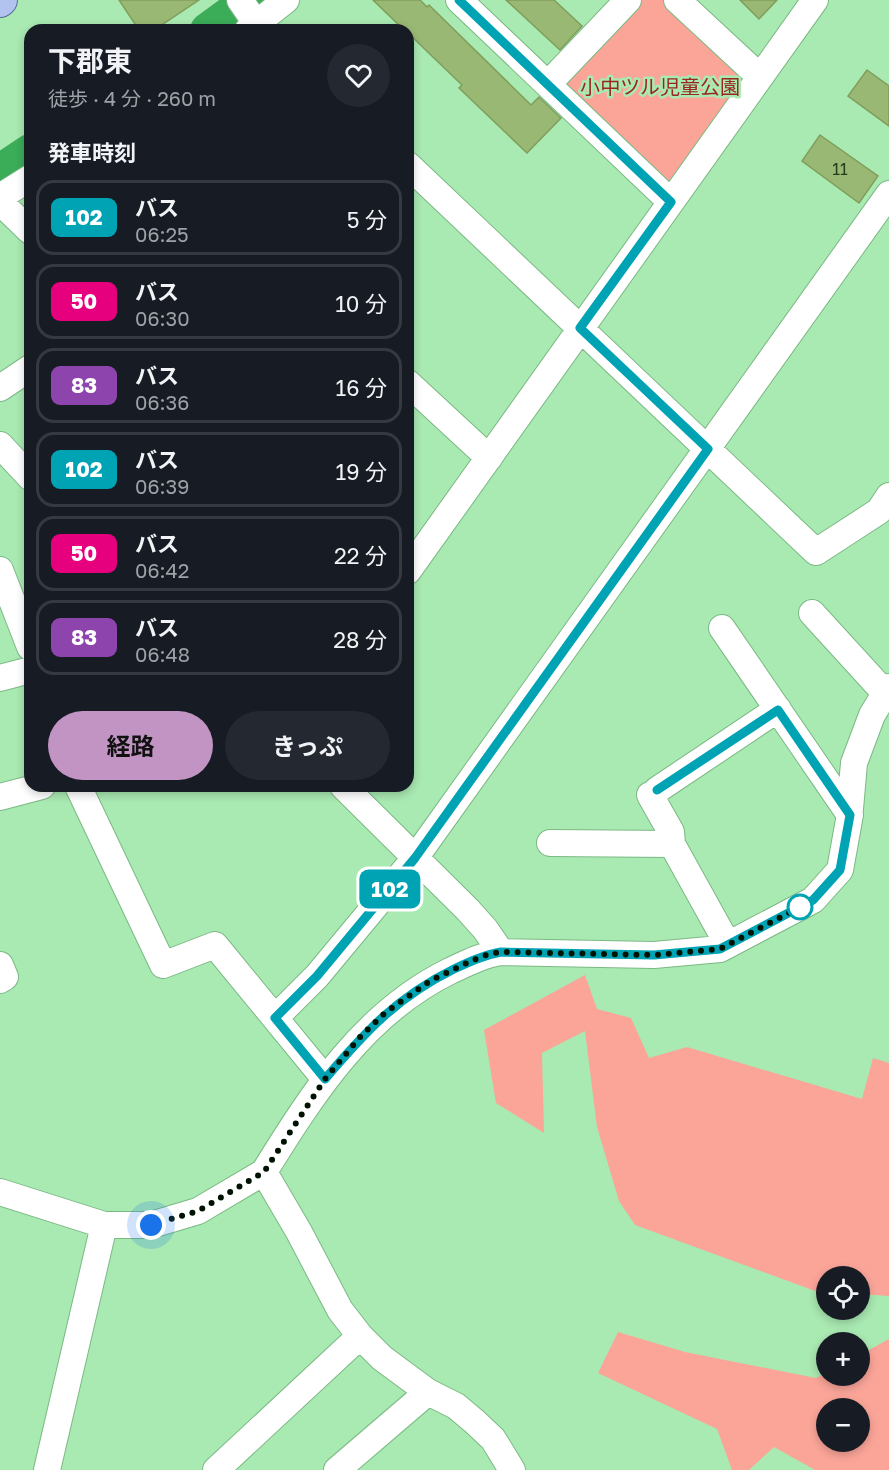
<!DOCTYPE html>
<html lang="ja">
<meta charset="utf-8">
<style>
body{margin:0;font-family:"Golos Text","Noto Sans JP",sans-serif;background:#242831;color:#f1f3f6;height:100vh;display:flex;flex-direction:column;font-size:22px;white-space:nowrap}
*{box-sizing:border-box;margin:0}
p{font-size:20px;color:#9ea1a6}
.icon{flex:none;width:33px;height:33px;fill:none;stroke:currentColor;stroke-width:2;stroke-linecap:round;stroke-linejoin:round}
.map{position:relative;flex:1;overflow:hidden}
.side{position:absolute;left:24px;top:24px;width:390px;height:768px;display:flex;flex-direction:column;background:#171b24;border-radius:18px;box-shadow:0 3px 9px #0003}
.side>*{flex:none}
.badge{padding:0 12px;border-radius:9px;font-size:21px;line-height:39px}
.controls{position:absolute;left:816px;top:1266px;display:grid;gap:12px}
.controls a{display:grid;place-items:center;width:54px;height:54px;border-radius:50%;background:#171b24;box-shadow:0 3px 9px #0003;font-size:30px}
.you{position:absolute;width:30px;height:30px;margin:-15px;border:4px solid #fff;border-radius:50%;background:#1a73e8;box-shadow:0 0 0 9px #1a73e833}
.map>.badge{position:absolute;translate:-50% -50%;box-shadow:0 0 0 3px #fff}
h2{padding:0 24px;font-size:22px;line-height:54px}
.round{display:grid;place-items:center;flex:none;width:63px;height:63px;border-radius:32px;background:#242831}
.headline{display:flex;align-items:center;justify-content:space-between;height:102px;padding:0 24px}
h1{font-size:28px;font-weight:700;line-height:45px}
.primary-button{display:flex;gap:12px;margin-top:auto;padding:12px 24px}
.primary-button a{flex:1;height:69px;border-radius:36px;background:#c194c4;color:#111;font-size:24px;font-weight:700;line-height:69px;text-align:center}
.primary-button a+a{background:#242831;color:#f1f3f6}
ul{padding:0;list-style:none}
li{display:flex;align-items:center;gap:18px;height:75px;margin:0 12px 9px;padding:0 12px;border:3px solid #363941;border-radius:18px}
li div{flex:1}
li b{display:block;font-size:22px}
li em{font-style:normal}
li .badge{min-width:66px;font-weight:700;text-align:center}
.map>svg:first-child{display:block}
</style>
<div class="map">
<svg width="889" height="1470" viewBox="0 0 889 1470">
<rect width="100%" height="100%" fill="#a9e9b2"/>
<path fill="#fba599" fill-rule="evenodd" d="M633 0H665L744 74 746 83 675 183 665 185 562 87Z
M585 975 597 1009 631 1018 649 1058 687 1047 862 1099 873 1058 889 1063V1296L860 1294V1276H826V1292H818L635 1225 619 1201 597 1127 585 1031 542 1053 544 1133 496 1103 484 1030Z
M618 1332 685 1352 816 1378 826 1373V1376H860V1355L889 1339V1470H815L774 1447 749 1470H732L717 1429 598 1373ZM826 1408H860V1442H826Z"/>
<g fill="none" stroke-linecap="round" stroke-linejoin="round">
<path stroke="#3bac58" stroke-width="34" d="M207 30 248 0
M0 171 30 151"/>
</g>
<path fill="#99b874" stroke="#809e5b" stroke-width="1.5" d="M119 0H199L154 30H139Z
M373 0H420L427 7 429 5 531 105 539 97 561 118 527 153 459 88 462 85 408 33V30L401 27Z
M506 0H554L582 26 560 50Z
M740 0H777L759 19Z
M867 70 889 86V126L848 96Z
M820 135 878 176 859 203 802 161Z"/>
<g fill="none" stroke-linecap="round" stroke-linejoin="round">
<g stroke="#7bb984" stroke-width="28">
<path id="minor" d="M240 0 253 19 265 30
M459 0 671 202
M677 0 760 77
M248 30 286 0
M548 84 628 0
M408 165 816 552 879 511 889 496
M0 197 30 178
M0 202 30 231
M408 383 489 458
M0 388 30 368
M0 445 30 477
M0 570 30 647
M408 571 815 0
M812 613 885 693
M722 628 850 815
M0 678 30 670
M78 786 163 965 215 945 325 1079
M343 786 468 910 485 929 501 952
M657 790 778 709
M650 795 671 832 672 844
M0 797 42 786
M550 843 672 844 728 945
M0 965 5 977 0 980
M275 1018 317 976 415 858 889 194
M0 1192 104 1225H151L198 1211 264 1172
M47 1470 104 1225
M216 1470 360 1336
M337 1470 428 1392
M512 1470 493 1439 475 1422 456 1406 428 1392 382 1358 360 1336 340 1310 299 1232 264 1172C313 1093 364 1013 450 971 467 963 483 955 501 952L654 955 720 949 813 900 840 870 849 820 854 763 872 715 889 687"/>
</g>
<g stroke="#536b96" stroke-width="34">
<path id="major" d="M0 1 1 0"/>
</g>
<use href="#minor" stroke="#fff" stroke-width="26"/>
<use href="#major" stroke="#b3c3f0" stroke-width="32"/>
</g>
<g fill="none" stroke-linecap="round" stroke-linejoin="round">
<g stroke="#fff" stroke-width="14">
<path id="line" d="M459 0 671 202 580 328 708 449 415 858 317 976 275 1018 325 1079C365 1032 397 997 454 969 469 962 484 955 501 952L654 955 720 949 813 900 840 870 850 815 778 710 657 790"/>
</g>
<use href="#line" stroke="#00a3b4" stroke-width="9"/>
<path stroke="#001202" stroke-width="6" stroke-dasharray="0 10.8" d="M151 1225 198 1211 264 1172 325 1079 361 1036 386 1012 430 981 471 961 489 954 501 952 654 955 720 949 800 907"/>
</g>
<circle fill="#fff" stroke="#00a3b4" stroke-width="3" cx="800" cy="907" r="12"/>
<g text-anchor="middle" stroke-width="5" stroke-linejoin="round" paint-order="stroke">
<g font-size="16" fill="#263c1e">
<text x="840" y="175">11</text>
</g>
<g font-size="20" fill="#98271f" stroke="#a9e9b2">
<text x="660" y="94">小中ツル児童公園</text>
</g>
</g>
</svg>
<div class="controls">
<a><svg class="icon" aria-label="locate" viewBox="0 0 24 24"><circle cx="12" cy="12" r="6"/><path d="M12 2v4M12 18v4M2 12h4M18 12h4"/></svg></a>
<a>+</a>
<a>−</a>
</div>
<div class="you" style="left:151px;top:1225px"></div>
<b class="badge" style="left:390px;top:889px;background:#00a3b4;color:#fff">102</b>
<section class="side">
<div class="headline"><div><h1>下郡東</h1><p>徒歩 · 4 分 · 260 m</p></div><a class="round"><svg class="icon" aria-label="heart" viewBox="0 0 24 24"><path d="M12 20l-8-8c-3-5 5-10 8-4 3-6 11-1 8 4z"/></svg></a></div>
<h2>発車時刻</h2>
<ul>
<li><span class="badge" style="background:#00a3b4;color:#fff">102</span><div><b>バス</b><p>06:25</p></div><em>5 分</em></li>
<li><span class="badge" style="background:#e6007e;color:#fff">50</span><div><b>バス</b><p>06:30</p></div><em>10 分</em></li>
<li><span class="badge" style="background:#8e44ad;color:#fff">83</span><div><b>バス</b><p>06:36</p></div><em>16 分</em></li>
<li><span class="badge" style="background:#00a3b4;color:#fff">102</span><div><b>バス</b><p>06:39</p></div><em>19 分</em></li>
<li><span class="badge" style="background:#e6007e;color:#fff">50</span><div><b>バス</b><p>06:42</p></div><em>22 分</em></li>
<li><span class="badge" style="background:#8e44ad;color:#fff">83</span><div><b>バス</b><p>06:48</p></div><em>28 分</em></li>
</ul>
<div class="primary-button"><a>経路</a><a>きっぷ</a></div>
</section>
</div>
